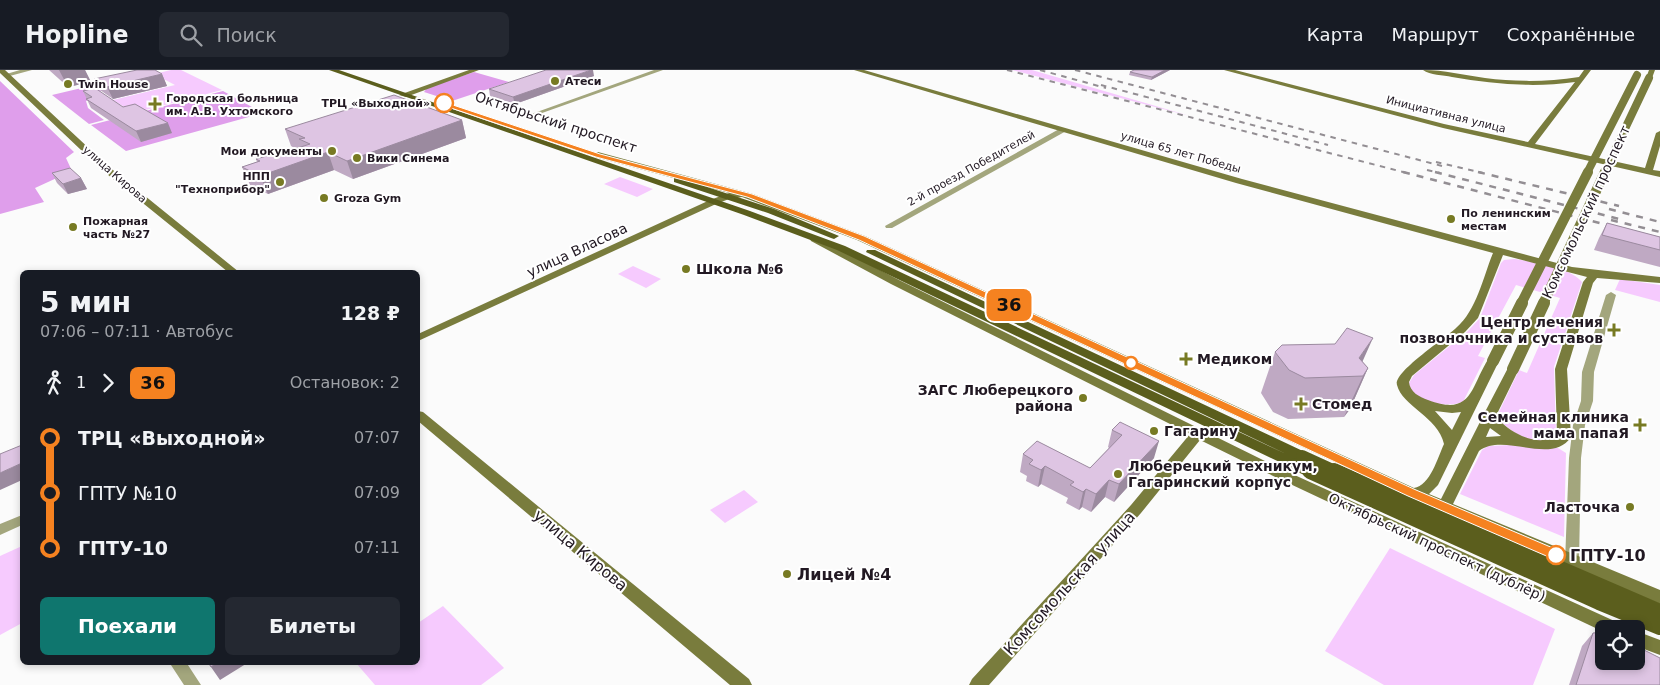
<!DOCTYPE html>
<html lang="ru">
<meta charset="utf-8">
<style>
body{margin:0;font-family:"DejaVu Sans",sans-serif;background:#242831;color:#f1f3f6;height:100vh;display:flex;flex-direction:column;font-size:19px;white-space:nowrap}
*{box-sizing:border-box;margin:0}
p{font-size:16px;color:#9ea1a6}
.icon{flex:none;width:28px;height:28px;fill:none;stroke:currentColor;stroke-width:2;stroke-linecap:round;stroke-linejoin:round}
.map{position:relative;flex:1;overflow:hidden}
.side{position:absolute;left:20px;top:200px;width:400px;height:395px;display:flex;flex-direction:column;background:#171b24;border-radius:8px;box-shadow:0 2px 8px #0003}
.side>*{flex:none}
.badge{padding:0 10px;border-radius:8px;font-size:18px;line-height:32px}
.tools{position:absolute;left:1595px;top:550px;display:grid;gap:10px}
.tools a{display:grid;place-items:center;width:50px;height:50px;border-radius:8px;background:#171b24;box-shadow:0 2px 8px #0003;font-size:25px}
.map>.badge{position:absolute;translate:-50% -50%;box-shadow:0 0 0 2px #fff}
.legs{display:flex;align-items:center;gap:8px;height:55px;padding:0 20px;font-size:16px}
.legs p{margin-inline-start:auto}
.headline{display:flex;align-items:center;justify-content:space-between;height:85px;padding:0 20px}
h1{font-size:28px;font-weight:800;line-height:38px}
.cta{display:flex;gap:10px;margin-top:auto;padding:10px 20px}
.cta a{flex:1;height:58px;border-radius:8px;background:#0f766e;color:#fff;font-size:20px;font-weight:800;line-height:58px;text-align:center}
.cta a+a{background:#242831;color:#f1f3f6}
ul{padding:0 20px;list-style:none}
li{display:flex;align-items:center;gap:18px;height:55px;font-size:19px}
li i{display:grid;place-items:center;width:8px;height:100%;margin:0 6px;background:currentColor}
li i::after{content:'';width:12px;height:12px;margin:-6px;border:4px solid;border-radius:50%;background:#171b24}
li p{margin-inline-start:auto}
li:first-child i{background:linear-gradient(#0000 50%,currentColor 0)}
li:last-child i{background:linear-gradient(currentColor 50%,#0000 0)}
header{display:flex;align-items:center;gap:30px;box-sizing:border-box;height:70px;padding:0 25px;background:#171b24;border-bottom:1px solid #363941}
header strong{font-size:24px}
nav{display:flex;gap:28px;margin-inline-start:auto;font-size:18px}
.search{width:350px;height:45px;background:#242831;display:flex;align-items:center;gap:12px;box-sizing:border-box;padding:0 18px;border-radius:8px;color:#9ea1a6;font-size:19px}
.map>svg:first-child{display:block}
</style>
<header>
<strong>Hopline</strong>
<div class="search"><svg class="icon" aria-label="search" viewBox="0 0 24 24"><circle cx="10" cy="10" r="6"/><path d="M15 15l6 6"/></svg>Поиск</div>
<nav><a>Карта</a><a>Маршрут</a><a>Сохранённые</a></nav>
</header>
<div class="map">
<svg width="1660" height="615" viewBox="0 0 1660 615">
<rect width="100%" height="100%" fill="#fbfbfb"/>
<path fill="#f6cafe" d="M171 0H181L222 20 134 43 113 30 175 15 154 4Z
M1012 0H1032L1190 46Z
M620 107 653 119 637 127 604 114Z
M1514 189C1531 191 1572 198 1582 212L1554 297 1556 364C1539 383 1510 361 1497 348V346L1519 300 1527 303 1560 228 1516 215 1478 286 1485 288 1463 332C1445 338 1414 334 1409 313L1414 305 1467 262 1480 248 1501 193 1504 190Z
M633 196 661 209 646 218 618 204Z
M1620 209 1660 215V232L1615 220Z
M1510 375 1558 378 1566 383 1564 467 1460 424 1482 380 1488 376Z
M744 420 758 432 725 453 710 440Z
M22 476V553L0 565V486Z
M1390 478 1555 559 1533 615H1384L1325 581Z
M443 536 504 598 481 615H375L356 593 418 592V553Z"/>
<path fill="#df9eeb" d="M474 2 509 12 452 31 424 22 427 18Z
M0 11 74 82 66 88 72 101 35 118 44 132 0 144Z
M107 12 115 17 99 21 102 27 86 31 88 38 104 50 89 54 52 25Z
M223 21 263 43 126 81 91 55Z"/>
<g fill="none" stroke-linecap="round" stroke-linejoin="round">
<path fill="#a3a67d" fill-rule="evenodd" d="M20 0H32L6 7 3 5Z
M654 0H663L528 48 523 47Z
M1061 58 1068 60 892 158H886L885 156Z
M1611 222 1616 225 1594 302 1593 331 1585 355 1581 388 1579 492 1577 496 1572 497 1567 496 1565 492 1569 388 1573 355 1581 331 1582 302 1606 225Z
M22 445V455L0 465V454Z
M169 592H186L201 615H184Z"/>
<path fill="#797c3d" fill-rule="evenodd" d="M0 0H5L108 96 239 202H228L102 100 0 3Z
M469 0H479L406 27 399 25Z
M854 0H864L1242 109 1572 197 1660 207V213L1597 208 1593 213 1567 299 1571 367C1552 396 1504 362 1479 381L1453 434 1660 520V534L1448 444 1441 448 1436 447 1434 443 1436 439 857 170 742 127 729 129 716 134 418 271V264L710 130 729 123 595 87 594 85 598 82 753 124 865 166 1414 418C1430 416 1438 387 1444 374 1438 347 1402 336 1397 315 1393 302 1446 268 1456 258 1477 240 1483 207 1493 183L1236 113ZM1503 185 1587 207 1583 212 1555 299 1557 365C1539 378 1512 364 1498 349L1496 346 1519 299 1513 295 1509 296 1486 340 1482 343 1483 346 1441 429 1429 424 1438 415 1499 291 1497 288H1489C1470 317 1473 347 1428 330 1419 327 1410 322 1409 312L1412 306 1465 262 1478 248ZM1435 341 1452 343 1461 342 1452 360ZM1490 358 1501 366 1486 367Z
M1224 0H1235L1444 54 1528 72 1575 12C1533 18 1493 14 1452 7 1443 5 1430 5 1423 0 1444 0 1464 5 1485 8 1516 12 1547 12 1579 7L1584 0H1591L1535 74 1645 98 1656 63 1660 61V76L1653 100 1660 101V107L1443 58Z
M1649 0H1655L1652 8 1649 10 1646 8Z
M815 166 899 210 1277 397 1621 554 1623 559H1604V562L1267 403 1200 370 1141 443 989 615H969L972 609 1131 435 1190 364 891 214 811 171 810 169Z
M418 341 423 342 749 609 752 615H730L418 351Z
M1636 561 1660 570V585L1636 576Z"/>
<path fill="#5b5e1d" fill-rule="evenodd" d="M329 0H339L750 141 845 176 1286 384 866 182 867 180H875L1307 383 1309 386 1307 389H1297L1302 394 1300 397H1290L837 180 744 145Z
M677 107 774 139 839 166 834 169 831 168 768 143 674 112V108Z"/>
<path stroke="#938e93" stroke-width="2" stroke-dasharray="5.5 5.5" stroke-linecap="butt" d="M1007 0 1407 103
M1040 0 1106 18
M1075 0 1442 96
M1101 15 1328 75
M1436 92 1483 103
M1427 100 1440 103"/>
<path stroke="#938e93" stroke-width="2.5" stroke-dasharray="7 7" stroke-linecap="butt" d="M1403 102 1619 158
M1435 102 1619 149
M1478 102 1619 136
M1609 139 1660 152
M1611 150 1660 162"/>
<path stroke="#797c3d" stroke-width="8" d="M1587 103 1637 5
M1604 103 1649 8"/>
<path stroke="#797c3d" stroke-width="10" d="M1521 234 1588 102
M1543 234 1605 102"/>
<path stroke="#797c3d" stroke-width="12" d="M1493 291 1522 233
M1513 299 1544 233"/>
<path stroke="#5b5e1d" stroke-width="12" d="M1302 386 1337 402
M1295 394 1312 402"/>
<path stroke="#5b5e1d" stroke-width="16" d="M1310 401 1599 532 1660 557
M1334 401 1660 542"/>
</g>
<path fill="#bfa9c3" d="M49 0H85L91 12 68 17Z
M1170 0 1151 10 1129 5 1130 2Z
M162 4 167 16 113 29 100 20 94 9Z
M594 6 515 34 490 26 489 19Z
M83 21 123 37 172 63 141 72 91 38Z
M462 50 466 68 353 109 334 100 268 124 250 115 242 97 257 92 256 89 273 86 296 79 291 76 285 59Z
M52 103 81 108 87 119 68 124 57 113Z
M1607 153 1660 167V197L1594 180 1599 168Z
M1275 282 1362 291 1368 298 1350 339 1344 347 1288 349 1273 342 1261 323Z
M1120 352 1154 388 1114 432 1105 427 1091 442 1082 437 1079 440 1066 433 1068 428 1041 414 1038 417 1026 411 1027 406 1020 402 1023 384 1090 398 1109 378 1108 377 1112 360Z
M1593 563 1660 615H1569L1582 576Z"/>
<path fill="#9b8a9f" d="M59 0H85L91 12 68 17Z
M591 0H593L594 6 515 34 513 27Z
M1165 0H1170L1151 10 1152 7Z
M162 4 167 16 113 29 107 17Z
M462 50 466 68 353 109 347 91Z
M168 53 172 63 141 72 136 61Z
M328 82 334 100 268 124 260 106Z
M81 108 87 119 68 124 63 114Z
M1373 268 1356 306 1359 288Z
M1368 298 1350 339 1344 347 1363 306Z
M1159 371 1154 388 1114 432 1119 414Z
M22 393V410L0 420V403Z
M1045 396 1041 414 1038 417 1041 400Z
M1109 410 1105 427 1091 442 1096 424Z
M1086 419 1082 437 1079 440 1083 422Z
M218 592H249L220 610 211 597Z"/>
<path fill="#dec5e3" stroke="#9b8a9f" d="M137 0H155L162 4 107 17 94 9Z
M546 0H591L513 27 489 19Z
M1134 0H1165L1152 7 1130 2Z
M95 18 123 37 135 34 168 53 136 61 86 29 92 27 83 21Z
M394 25 462 50 347 91 328 82 260 106 242 97 260 91 256 89 270 85 273 86 310 74 299 69 305 68 285 59Z
M70 98 81 108 63 114 52 103Z
M1607 153 1660 167V180L1602 165Z
M1347 258 1373 268 1359 288 1368 298 1363 306 1305 308 1289 300 1275 282 1282 275 1335 274Z
M1120 352 1159 371 1119 414 1109 410 1096 424 1086 419 1083 422 1070 415 1074 412 1045 396 1041 400 1029 394 1033 390 1023 384 1037 371 1090 398 1122 365 1112 360Z
M22 375V393L0 403V384Z
M1604 562V591H1636V576L1660 588V615H1576L1593 563Z
M208 592H218L211 597Z"/>
<path fill="#f58220" stroke="#fff" d="M444 32 600 84 752 124 864 166 1416 420 1560 481 1562 485 1560 488H1551L1408 426 859 170 747 127 596 87 442 35Z"/>
<g fill="#777a23" stroke="#fff" stroke-width="2">
<circle cx="555" cy="11" r="5"/>
<circle cx="68" cy="14" r="5"/>
<path d="M152.5 26.5h5v5h5v5h-5v5h-5v-5h-5v-5h5z"/>
<circle cx="332" cy="81" r="5"/>
<circle cx="357" cy="88" r="5"/>
<circle cx="280" cy="112" r="5"/>
<circle cx="324" cy="128" r="5"/>
<circle cx="1451" cy="149" r="5"/>
<circle cx="73" cy="157" r="5"/>
<circle cx="686" cy="199" r="5"/>
<path d="M1611.5 252.5h5v5h5v5h-5v5h-5v-5h-5v-5h5z"/>
<path d="M1183.5 281.5h5v5h5v5h-5v5h-5v-5h-5v-5h5z"/>
<circle cx="1083" cy="328" r="5"/>
<path d="M1298.5 326.5h5v5h5v5h-5v5h-5v-5h-5v-5h5z"/>
<path d="M1637.5 347.5h5v5h5v5h-5v5h-5v-5h-5v-5h5z"/>
<circle cx="1154" cy="361" r="5"/>
<circle cx="1118" cy="404" r="5"/>
<circle cx="1630" cy="437" r="5"/>
<circle cx="787" cy="504" r="5"/>
</g>
<g fill="#fff" stroke="#f58220" stroke-width="2.5">
<circle cx="444" cy="33" r="9"/>
<circle cx="1131" cy="293" r="6"/>
<circle cx="1556" cy="485" r="9"/>
</g>
<g text-anchor="middle" stroke-width="4" stroke-linejoin="round" paint-order="stroke">
<g font-size="11" font-weight="bold" fill="#221923" stroke="#fff" text-anchor="start">
<text x="565" y="15">Атеси</text>
<text x="78" y="18">Twin House</text>
<text x="166" y="32">Городская больница<tspan x="166" dy="13">им. А.В. Ухтомского</tspan></text>
<text x="322" y="85" text-anchor="end">Мои документы</text>
<text x="367" y="92">Вики Синема</text>
<text x="270" y="110" text-anchor="end">НПП<tspan x="270" dy="13">"Техноприбор"</tspan></text>
<text x="334" y="132">Groza Gym</text>
<text x="1461" y="147">По ленинским<tspan x="1461" dy="13">местам</tspan></text>
<text x="83" y="155">Пожарная<tspan x="83" dy="13">часть №27</tspan></text>
</g>
<g font-size="11" font-weight="bold" fill="#221923" stroke="#fff" text-anchor="end">
<text x="430" y="37">ТРЦ «Выходной»</text>
</g>
<g font-size="11" fill="#221923" stroke="#fff">
<text transform="translate(1446 44) rotate(14)" y="4">Инициативная улица</text>
<text transform="translate(1181 82) rotate(16)" y="4">улица 65 лет Победы</text>
<text transform="translate(971 98) rotate(-29)" y="4">2-й проезд Победителей</text>
<text transform="translate(115 104) rotate(41)" y="4">улица Кирова</text>
</g>
<g font-size="14" fill="#221923" stroke="#fff">
<text transform="translate(556 52) rotate(18)" y="5">Октябрьский проспект</text>
<text transform="translate(1586 142) rotate(-65)" y="5">Комсомольский проспект</text>
<text transform="translate(577 180) rotate(-25)" y="5">улица Власова</text>
<text transform="translate(1437 477) rotate(25)" y="5">Октябрьский проспект (дублёр)</text>
</g>
<g font-size="14" font-weight="bold" fill="#221923" stroke="#fff" text-anchor="start">
<text x="696" y="204">Школа №6</text>
<text x="1603" y="257" text-anchor="end">Центр лечения<tspan x="1603" dy="16">позвоночника и суставов</tspan></text>
<text x="1197" y="294">Медиком</text>
<text x="1073" y="325" text-anchor="end">ЗАГС Люберецкого<tspan x="1073" dy="16">района</tspan></text>
<text x="1312" y="339">Стомед</text>
<text x="1629" y="352" text-anchor="end">Семейная клиника<tspan x="1629" dy="16">мама папаЯ</tspan></text>
<text x="1164" y="366">Гагарину</text>
<text x="1128" y="401">Люберецкий техникум,<tspan x="1128" dy="16">Гагаринский корпус</tspan></text>
<text x="1620" y="442" text-anchor="end">Ласточка</text>
</g>
<g font-size="16" fill="#221923" stroke="#fff">
<text transform="translate(581 480) rotate(40)" y="6">улица Кирова</text>
<text transform="translate(1069 513) rotate(-48)" y="6">Комсомольская улица</text>
</g>
<g font-size="16" font-weight="bold" fill="#221923" stroke="#fff" text-anchor="start">
<text x="1570" y="491">ГПТУ-10</text>
</g>
<g font-size="16" font-weight="bold" fill="#221923" stroke="#fff" text-anchor="start">
<text x="797" y="510">Лицей №4</text>
</g>
</g>
</svg>
<div class="tools">
<a><svg class="icon" aria-label="locate" viewBox="0 0 24 24"><circle cx="12" cy="12" r="6"/><path d="M12 2v4M12 18v4M2 12h4M18 12h4"/></svg></a>
</div>
<b class="badge" style="left:1009px;top:235px;background:#f58220;color:#111">36</b>
<section class="side">
<div class="headline"><div><h1>5 мин</h1><p>07:06 – 07:11 · Автобус</p></div><b>128 ₽</b></div>
<div class="legs"><svg class="icon" aria-label="walk" viewBox="0 0 24 24"><circle cx="13" cy="4" r="2"/><path d="M13 8l-2 6 4 7M11 14l-3 7M7 12l3-4h3l4 4"/></svg>1<svg class="icon" aria-label="forward" viewBox="0 0 24 24"><path d="M9 5l7 7-7 7"/></svg><b class="badge" style="background:#f58220;color:#111">36</b><p>Остановок: 2</p></div>
<ul>
<li><i style="color:#f58220"></i><b>ТРЦ «Выходной»</b><p>07:07</p></li>
<li><i style="color:#f58220"></i><span>ГПТУ №10</span><p>07:09</p></li>
<li><i style="color:#f58220"></i><b>ГПТУ-10</b><p>07:11</p></li>
</ul>
<div class="cta"><a>Поехали</a><a>Билеты</a></div>
</section>
</div>
